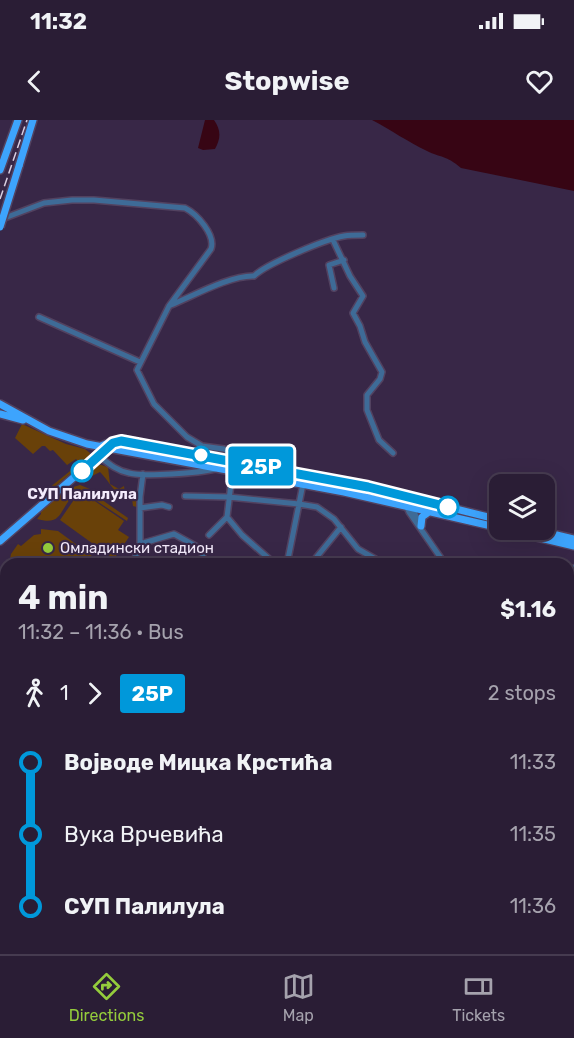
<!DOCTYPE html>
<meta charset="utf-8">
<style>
body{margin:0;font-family:Rubik,sans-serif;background:#362a41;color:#f1f3f6;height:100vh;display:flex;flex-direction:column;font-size:22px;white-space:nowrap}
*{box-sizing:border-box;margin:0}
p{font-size:20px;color:#a5a2ad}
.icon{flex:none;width:33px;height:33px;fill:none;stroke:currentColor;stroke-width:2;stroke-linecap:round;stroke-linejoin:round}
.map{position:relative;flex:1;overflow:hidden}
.side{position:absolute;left:0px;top:438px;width:574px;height:396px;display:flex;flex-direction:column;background:#2a1d35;border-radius:18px 18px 0 0;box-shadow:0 6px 24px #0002,0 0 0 2px #463b50}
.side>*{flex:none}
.badge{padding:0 12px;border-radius:4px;font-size:21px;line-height:39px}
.buttons{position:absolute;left:489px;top:354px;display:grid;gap:12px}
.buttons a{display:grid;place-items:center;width:66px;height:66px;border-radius:12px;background:#2a1d35;box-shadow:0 6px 24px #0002,0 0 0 2px #463b50;font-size:30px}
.map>.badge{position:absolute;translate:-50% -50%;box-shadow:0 0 0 3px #fff}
.legs{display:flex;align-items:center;gap:9px;height:66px;padding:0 18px;font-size:20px}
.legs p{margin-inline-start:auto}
.overview{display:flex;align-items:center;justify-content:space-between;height:102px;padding:0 18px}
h1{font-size:33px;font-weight:700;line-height:45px}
ul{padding:0 18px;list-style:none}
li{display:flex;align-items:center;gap:21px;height:72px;font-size:22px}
li i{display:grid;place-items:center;width:9px;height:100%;margin:0 8px;background:currentColor}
li i::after{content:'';width:15px;height:15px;margin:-8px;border:4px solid;border-radius:50%;background:#2a1d35}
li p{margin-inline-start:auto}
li:first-child i{background:linear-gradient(#0000 50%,currentColor 0)}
li:last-child i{background:linear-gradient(currentColor 50%,#0000 0)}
.status{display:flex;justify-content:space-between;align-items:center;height:42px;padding:0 30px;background:#2a1d35;direction:ltr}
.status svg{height:16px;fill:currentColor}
header{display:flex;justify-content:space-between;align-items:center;height:78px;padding:0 18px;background:#2a1d35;font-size:27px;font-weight:700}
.menu{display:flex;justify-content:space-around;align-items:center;height:84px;border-top:2px solid #463b50;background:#2a1d35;font-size:16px;color:#a5a2ad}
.menu a{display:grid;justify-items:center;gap:3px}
.menu .current{color:#94cc3c}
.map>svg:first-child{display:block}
</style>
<div class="status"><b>11:32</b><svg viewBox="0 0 49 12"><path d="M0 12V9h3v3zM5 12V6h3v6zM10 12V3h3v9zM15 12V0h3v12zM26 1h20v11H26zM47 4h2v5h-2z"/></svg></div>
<header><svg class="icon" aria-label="back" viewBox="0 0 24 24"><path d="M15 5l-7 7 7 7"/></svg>Stopwise<svg class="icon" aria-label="heart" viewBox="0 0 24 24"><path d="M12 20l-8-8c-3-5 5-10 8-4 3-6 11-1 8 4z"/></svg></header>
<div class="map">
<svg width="574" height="834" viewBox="0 0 574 834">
<rect width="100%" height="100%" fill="#382747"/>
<path fill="#694109" d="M22 304 66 324 85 329 90 333 89 338 51 370 49 368 80 343 76 339 67 345 53 330 50 331 45 326H42L33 334 15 318Z
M98 344 108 347 110 364 119 369 124 366 125 372 140 377V388L133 386 132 379C112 374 112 364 100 352L88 358 81 359Z
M80 365 95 371V375L128 398 127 401 80 370C78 373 75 374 72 377 59 391 62 406 37 399L41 394V391L67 369Z
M80 371 124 401 118 410 129 417 114 439 60 400Z
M41 409 58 411 103 444H9L11 434 18 424 21 426 34 415 41 414Z
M228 828H268L266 834H226Z"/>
<path fill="#8a5710" d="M569 778 574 782V834H537L532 828H568Z
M305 828H400L397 834H284L285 829 304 832Z
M424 828H510L515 834H428Z"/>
<path fill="#370514" d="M205 0H214C221 10 221 18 215 29L203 30 198 28Z
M372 0H574V71L461 48C446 35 441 38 427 31 408 22 391 10 372 0Z"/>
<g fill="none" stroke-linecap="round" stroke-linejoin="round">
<g stroke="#524260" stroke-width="8">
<path id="minor" d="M2 99 44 83 72 80H94L185 88C197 94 216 115 211 129L169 186 137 250 154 284 187 317 202 326 224 329 230 333 232 355 227 397 242 415 275 444
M333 120 350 156 363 176 353 193 360 206 365 222 382 252 380 259 367 275V290L379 320 393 333
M334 168 329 145 344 140
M171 185C193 176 231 155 254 156 266 144 326 119 344 116 350 115 356 115 363 115
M39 197 140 242
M99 336C108 343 117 351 129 353 144 357 199 353 215 349
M185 376 229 377 299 384 317 387 334 399 358 429 384 444
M406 376 405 383 409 392 445 444
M406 376 420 404
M140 388 162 385 169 387
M209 415 227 397
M140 424 174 414 201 429 205 444
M133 444 140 424V377L143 354
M287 444 303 364
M311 444 341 407
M568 457 574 448
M568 474 570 484 568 494
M568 497 574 501
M568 569 574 570
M568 615 574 622
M568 654 574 657
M568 678 574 679
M568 728 571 726
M0 794 6 779
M506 828 511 834
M45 834 46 828
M129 834 130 828
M154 834 156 828
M304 834 305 828"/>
</g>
<g stroke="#524260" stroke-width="10">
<path id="major" d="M19 46 33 0
M0 50 18 0
M0 284 49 311 87 324 344 372 500 408
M0 294 23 300
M101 326 113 321H124L368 367 500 400
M421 406 422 397 429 392
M506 410 574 426
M536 410 574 419
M0 421 110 326
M0 472 6 476
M568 777 574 781"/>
</g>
<use href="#minor" stroke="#3e6b97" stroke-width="5"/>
<use href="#major" stroke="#3da4fd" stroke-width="7"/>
<path stroke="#d9cfe2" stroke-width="1.5" stroke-dasharray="9 4.5" stroke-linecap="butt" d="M0 79 27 0"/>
<g stroke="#524260" stroke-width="10" stroke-linecap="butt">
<path id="major-bridge" d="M0 107 19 46"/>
</g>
<use href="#major-bridge" stroke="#3da4fd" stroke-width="7"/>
</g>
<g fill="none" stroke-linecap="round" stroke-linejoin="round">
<g stroke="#fff" stroke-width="14">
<path id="line-1" d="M82 351 113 323 121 321 368 367 448 387"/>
</g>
<use href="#line-1" stroke="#0098da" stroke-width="9"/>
</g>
<g fill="#fff" stroke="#0098da" stroke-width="3">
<circle cx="201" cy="335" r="8"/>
<circle cx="82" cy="351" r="10"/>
<circle cx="448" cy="387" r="10"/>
</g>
<circle fill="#94cc3c" stroke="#382747" stroke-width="2" cx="48" cy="428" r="6"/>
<g text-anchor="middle" stroke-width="4.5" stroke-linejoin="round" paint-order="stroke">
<g font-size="15" font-weight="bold" fill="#f4ebfc" stroke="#382747">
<text x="82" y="379">СУП Палилула</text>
</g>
<g font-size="15" fill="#f4ebfc" stroke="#382747" text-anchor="start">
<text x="60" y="433">Омладински стадион</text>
</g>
</g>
</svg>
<div class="buttons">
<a><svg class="icon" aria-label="layers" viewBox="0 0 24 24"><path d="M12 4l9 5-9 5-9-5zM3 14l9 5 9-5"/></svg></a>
</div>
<b class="badge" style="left:261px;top:346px;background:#0098da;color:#fff">25P</b>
<section class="side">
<div class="overview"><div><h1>4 min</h1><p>11:32 – 11:36 · Bus</p></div><b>$1.16</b></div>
<div class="legs"><svg class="icon" aria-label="walk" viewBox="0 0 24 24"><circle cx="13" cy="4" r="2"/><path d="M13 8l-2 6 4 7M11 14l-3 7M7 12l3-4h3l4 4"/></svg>1<svg class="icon" aria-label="forward" viewBox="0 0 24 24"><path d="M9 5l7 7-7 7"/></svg><b class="badge" style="background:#0098da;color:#fff">25P</b><p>2 stops</p></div>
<ul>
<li><i style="color:#0098da"></i><b>Војводе Мицка Крстића</b><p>11:33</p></li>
<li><i style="color:#0098da"></i><span>Вука Врчевића</span><p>11:35</p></li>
<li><i style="color:#0098da"></i><b>СУП Палилула</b><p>11:36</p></li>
</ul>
</section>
</div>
<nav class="menu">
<a class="current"><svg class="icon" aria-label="directions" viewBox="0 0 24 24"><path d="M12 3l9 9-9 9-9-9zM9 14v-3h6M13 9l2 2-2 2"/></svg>Directions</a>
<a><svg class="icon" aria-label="map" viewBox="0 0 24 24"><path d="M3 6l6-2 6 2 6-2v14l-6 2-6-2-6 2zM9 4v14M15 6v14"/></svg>Map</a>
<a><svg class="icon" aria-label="tickets" viewBox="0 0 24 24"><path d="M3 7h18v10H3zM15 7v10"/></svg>Tickets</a>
</nav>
